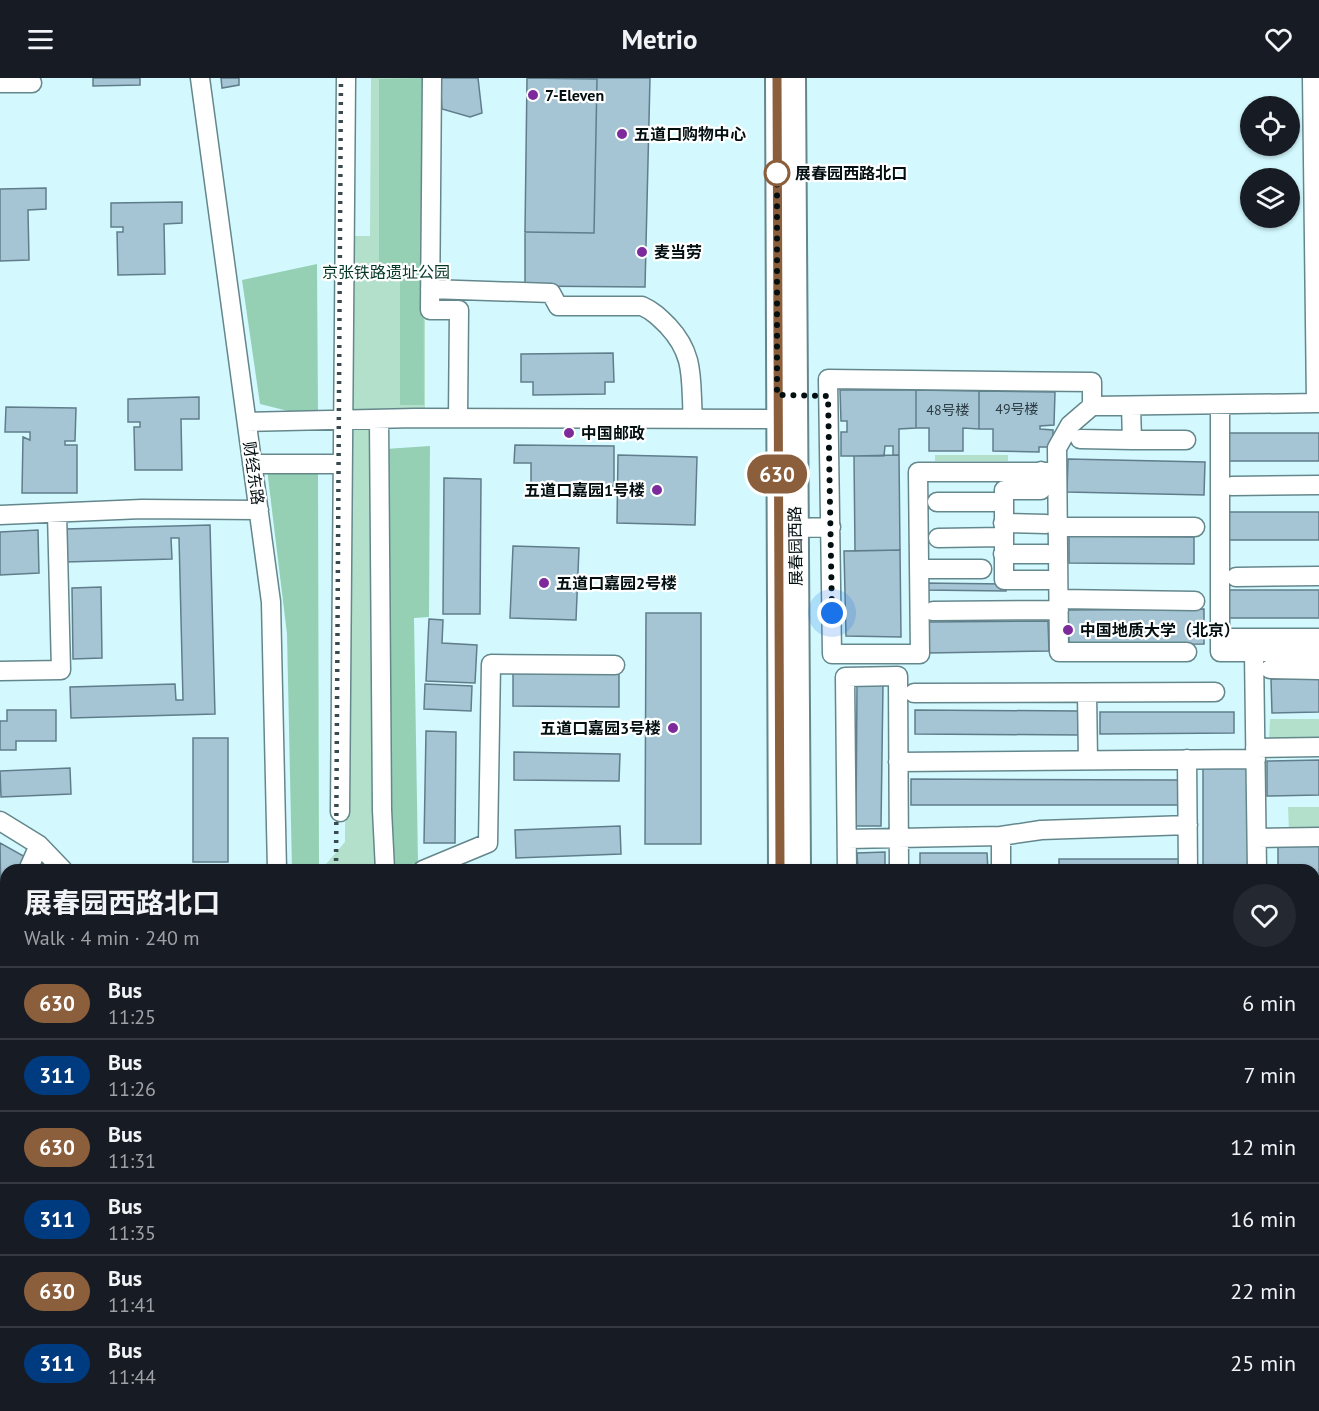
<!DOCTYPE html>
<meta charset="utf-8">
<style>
body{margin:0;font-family:"PT Sans","Noto Sans SC",sans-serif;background:#242831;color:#f1f3f6;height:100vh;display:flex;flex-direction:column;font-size:22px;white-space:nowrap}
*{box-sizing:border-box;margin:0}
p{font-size:20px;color:#9ea1a6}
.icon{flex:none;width:33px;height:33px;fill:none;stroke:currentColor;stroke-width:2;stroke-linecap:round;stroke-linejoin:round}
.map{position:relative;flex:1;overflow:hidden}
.side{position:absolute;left:0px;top:786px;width:1320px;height:548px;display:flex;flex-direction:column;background:#171b24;border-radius:18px 18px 0 0;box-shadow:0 2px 4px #0004}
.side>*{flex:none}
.badge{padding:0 12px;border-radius:20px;font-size:21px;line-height:39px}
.fabs{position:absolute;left:1240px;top:18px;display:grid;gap:12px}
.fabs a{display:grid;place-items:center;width:60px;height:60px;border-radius:50%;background:#171b24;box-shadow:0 2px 4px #0004;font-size:30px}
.you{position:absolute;width:30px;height:30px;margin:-15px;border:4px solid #fff;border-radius:50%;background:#1a73e8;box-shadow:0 0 0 9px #1a73e833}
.map>.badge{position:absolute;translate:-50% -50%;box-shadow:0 0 0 3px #fff}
.round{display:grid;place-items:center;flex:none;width:63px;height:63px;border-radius:32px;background:#242831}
.headline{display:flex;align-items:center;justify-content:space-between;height:102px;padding:0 24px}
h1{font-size:28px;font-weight:700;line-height:45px}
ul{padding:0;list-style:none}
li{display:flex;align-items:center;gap:18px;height:72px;padding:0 24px;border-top:2px solid #363941}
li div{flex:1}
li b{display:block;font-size:22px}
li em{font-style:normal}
li .badge{min-width:66px;font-weight:700;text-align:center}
header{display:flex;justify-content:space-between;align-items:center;height:78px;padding:0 24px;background:#171b24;font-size:27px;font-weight:700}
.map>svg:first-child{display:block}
</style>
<header><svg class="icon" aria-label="menu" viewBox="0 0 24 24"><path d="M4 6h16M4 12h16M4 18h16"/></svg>Metrio<svg class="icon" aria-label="heart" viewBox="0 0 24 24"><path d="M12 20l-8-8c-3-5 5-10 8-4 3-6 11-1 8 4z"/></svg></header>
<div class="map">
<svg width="1319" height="1333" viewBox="0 0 1319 1333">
<rect width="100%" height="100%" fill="#d3f9fe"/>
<path fill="#b2e0ca" d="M371 0H425V333L375 334 377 792H321L345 764 348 158H370Z
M935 377H1008V383H935Z
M1270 641H1319V663L1269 664Z
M1288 729H1319V754H1289Z
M382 1328H427L428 1333H383Z"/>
<path fill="#95d0b5" d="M423 0 424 327H400V194H379V1Z
M317 186 318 333 292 334 260 326 242 202Z
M430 368 429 539 414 540 418 785 392 789 385 371Z
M318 390 319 792H292L287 556 267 391Z"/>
<path fill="#a5c4d4" stroke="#607d8b" stroke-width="1.5" d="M93 0H140V7L93 8Z
M221 0H239V7L222 10Z
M440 0H478L482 35 470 39 442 31Z
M527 0 597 1 594 155 525 154Z
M542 0H650L645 209 525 208V154L594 155 597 1Z
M46 110V131L28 132 29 182 0 183V111Z
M182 124V145L164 146 165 196 118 197 117 154H123V149H111V125Z
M613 275 614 304H605V316L533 317V304H521V276Z
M840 312H916V350L899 351V377H893V368H885L884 378H841V354H847V343H841Z
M916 312 979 313V351L963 350V373H929V350H916Z
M979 313 1055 314 1054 347 1040 348V351L1053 352V369H1039V374L993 373V351H979Z
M199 319V341H181L182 392H135L134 349H140V344H128V321Z
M6 329 76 330 75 363H65V367H77V415H22L23 359 30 362V354H5Z
M1226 355H1319V383H1226Z
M515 367 614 368V408L531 406V385H514Z
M618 377 697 379 695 447 617 445Z
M899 377 900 472 855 473 854 378Z
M1068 381 1205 384 1204 417 1067 414Z
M444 400 481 401 480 536H443Z
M1224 434H1319V462H1224Z
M210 447 215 636 71 640 70 609 175 606 176 622H183L179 460H171L172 481 66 484 65 451Z
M38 452 39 495 0 497V454Z
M1069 458 1194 459V486L1069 485Z
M513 468 579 470 576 542 510 540Z
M900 472 901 559 846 558 844 473Z
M923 505 1006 506V513L923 512Z
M101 509 102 580 73 581 72 510Z
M1226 512H1319V540H1226Z
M1204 531V566L1069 567 1068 532Z
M646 535H701V766H645Z
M429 541 443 542 442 565 477 567 475 605 426 603Z
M1048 543 1049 573 928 575 927 544Z
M513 595 619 596V629L513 628Z
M1319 600V634L1272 635 1271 601Z
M425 606 472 608 471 633 424 631Z
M857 606 883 607 881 748H856Z
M7 632H56V663H16V672H0V643H7Z
M915 632 1078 633V657L915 656Z
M1100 634H1234V655L1100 656Z
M426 653 456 654 455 765H424Z
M193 660H228V784H193Z
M514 674 620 676 619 703 514 702Z
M1319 682V717L1267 718V683Z
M1203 685H1249L1250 792H1203Z
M70 690 71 716 1 719 0 693Z
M911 701 1181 702V727H911Z
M620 748 621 776 516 780 515 752Z
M0 765 27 780 20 792H6V815L1 824Z
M1278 768H1319V800H1314V792H1278Z
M885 774V792H858L857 775Z
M920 775H987L988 792H920Z
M1059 781H1182V792H1059Z
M135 787H149V792H125H135Z
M165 787H180V790L194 792H165Z
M0 854H6V911H0Z
M1314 875H1319V952H1314Z
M1314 1035H1319V1060H1314Z
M1314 1090H1319V1117H1314Z
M6 1110V1170L0 1171V1111Z
M6 1149V1200L0 1201V1150Z
M1314 1154H1319V1190H1314Z"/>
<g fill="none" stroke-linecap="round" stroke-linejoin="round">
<g stroke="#64878c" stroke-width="21">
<path id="minor" d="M200 0 271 524 277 792
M432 0 430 232H459L458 340
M1312 0 1316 325
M0 5H32
M430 211 551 215 558 228H642C653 233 659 239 668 248 696 278 690 302 693 341
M1220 328V574H1319
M379 341 382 732 385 792
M247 344 415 340 777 341
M1080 361 1132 362 1131 328
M1132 362H1186
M252 386H342
M1041 393V412H1004V502H1048
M1057 394H918L920 576H832L828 301 1092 304V328
M1232 408 1319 407
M937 424H1004
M0 437 142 431 259 432
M1003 445 1046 446
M1058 449H1195
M795 450 831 449
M938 460 1003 459
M1003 476H1047
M919 491H982
M1236 499 1319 498
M1059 521 1195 523
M933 533 1059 532
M1228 560H1319
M1187 574H1059L1057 370 1070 347 1092 328 1319 325
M1254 575 1257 792
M1270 591 1319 592
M0 593 61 592 57 435
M914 615 1215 614
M1087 615 1088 682
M1255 670 1319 669
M1187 681 1188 792
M898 684 1256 681
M340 734 346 0
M0 743 39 767 63 792
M1001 758 1041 752 1188 747
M1257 760 1319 759
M847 761 1001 758V792
M28 792 39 767
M423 792 488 765 491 586 615 587
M847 792 845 599 898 598 899 792
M1314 818H1319
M1314 1024H1319
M0 1036 6 1035
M1314 1082H1319
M0 1088H6
M1314 1139H1319
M0 1202H6
M1314 1272H1319
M1314 1299H1319
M0 1302 6 1301
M0 1322H6"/>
</g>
<g stroke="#64878c" stroke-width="26">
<path id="major" d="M777 0 780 792
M794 0 799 792
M784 1328V1333
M804 1328V1333"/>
</g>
<g stroke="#64878c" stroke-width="30">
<path id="highway" d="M210 1333 231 1328
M1210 1333 1319 1330"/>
</g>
<use href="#minor" stroke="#fff" stroke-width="18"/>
<use href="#major" stroke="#fff" stroke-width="22"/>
<use href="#highway" stroke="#fff" stroke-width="27"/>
<path stroke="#384a4d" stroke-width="4.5" stroke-dasharray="3 6" stroke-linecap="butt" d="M336 792 341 0
M356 1328V1333"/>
</g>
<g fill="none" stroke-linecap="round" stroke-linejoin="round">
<g stroke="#fff" stroke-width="14">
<path id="line" d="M777 0 780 792"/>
</g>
<use href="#line" stroke="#8b5e3c" stroke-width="9"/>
<path stroke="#030f11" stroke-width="6" stroke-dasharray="0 10.8" d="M777 95V90V317L828 318 832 535"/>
</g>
<g fill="#7d2b9b" stroke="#fff" stroke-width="2">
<circle cx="533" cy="17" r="6"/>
<circle cx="622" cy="56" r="6"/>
<circle cx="642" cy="174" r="6"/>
<circle cx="569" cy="355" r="6"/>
<circle cx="657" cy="412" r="6"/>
<circle cx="544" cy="505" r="6"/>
<circle cx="1068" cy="552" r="6"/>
<circle cx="673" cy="650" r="6"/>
</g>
<circle fill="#fff" stroke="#8b5e3c" stroke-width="3" cx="777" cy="95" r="12"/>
<g text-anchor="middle" stroke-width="4.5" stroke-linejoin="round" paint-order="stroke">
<g font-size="14" fill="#2c3c42">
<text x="1017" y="336">49号楼</text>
<text x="948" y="337">48号楼</text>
</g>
<g font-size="16" font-weight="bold" fill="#030f11" stroke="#fff" text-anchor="start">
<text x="545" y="23">7-Eleven</text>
<text x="634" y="62">五道口购物中心</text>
<text x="654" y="180">麦当劳</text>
<text x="581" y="361">中国邮政</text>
<text x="645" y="418" text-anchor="end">五道口嘉园1号楼</text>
<text x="556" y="511">五道口嘉园2号楼</text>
<text x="1080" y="558">中国地质大学（北京）</text>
<text x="661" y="656" text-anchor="end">五道口嘉园3号楼</text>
</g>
<g font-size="16" font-weight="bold" fill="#030f11" stroke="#fff" text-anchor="start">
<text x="795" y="101">展春园西路北口</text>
</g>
<g font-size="16" fill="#023726" stroke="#fff">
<text x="386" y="200">京张铁路遗址公园</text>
</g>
<g font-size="16" fill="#030f11" stroke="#fff">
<text transform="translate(254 395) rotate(82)" y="6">财经东路</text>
<text transform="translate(795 468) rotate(-91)" y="6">展春园西路</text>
</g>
</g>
</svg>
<div class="fabs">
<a><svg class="icon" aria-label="locate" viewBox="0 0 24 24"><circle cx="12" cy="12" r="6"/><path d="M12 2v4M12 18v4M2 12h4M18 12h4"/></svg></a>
<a><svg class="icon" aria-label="layers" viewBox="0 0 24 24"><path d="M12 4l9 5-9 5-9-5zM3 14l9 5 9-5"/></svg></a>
</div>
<div class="you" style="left:832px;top:535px"></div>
<b class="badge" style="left:777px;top:396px;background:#8b5e3c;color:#fff">630</b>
<section class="side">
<div class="headline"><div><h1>展春园西路北口</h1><p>Walk · 4 min · 240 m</p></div><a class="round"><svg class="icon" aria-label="heart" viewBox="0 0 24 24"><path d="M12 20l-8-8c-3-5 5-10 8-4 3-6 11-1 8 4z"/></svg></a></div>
<ul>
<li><span class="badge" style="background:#8b5e3c;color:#fff">630</span><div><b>Bus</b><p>11:25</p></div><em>6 min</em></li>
<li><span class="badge" style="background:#003b80;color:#fff">311</span><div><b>Bus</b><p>11:26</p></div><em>7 min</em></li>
<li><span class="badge" style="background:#8b5e3c;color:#fff">630</span><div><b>Bus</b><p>11:31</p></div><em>12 min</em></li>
<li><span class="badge" style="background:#003b80;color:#fff">311</span><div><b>Bus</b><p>11:35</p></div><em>16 min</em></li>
<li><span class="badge" style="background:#8b5e3c;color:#fff">630</span><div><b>Bus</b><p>11:41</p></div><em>22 min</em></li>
<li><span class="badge" style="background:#003b80;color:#fff">311</span><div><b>Bus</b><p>11:44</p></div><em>25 min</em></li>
</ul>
</section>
</div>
